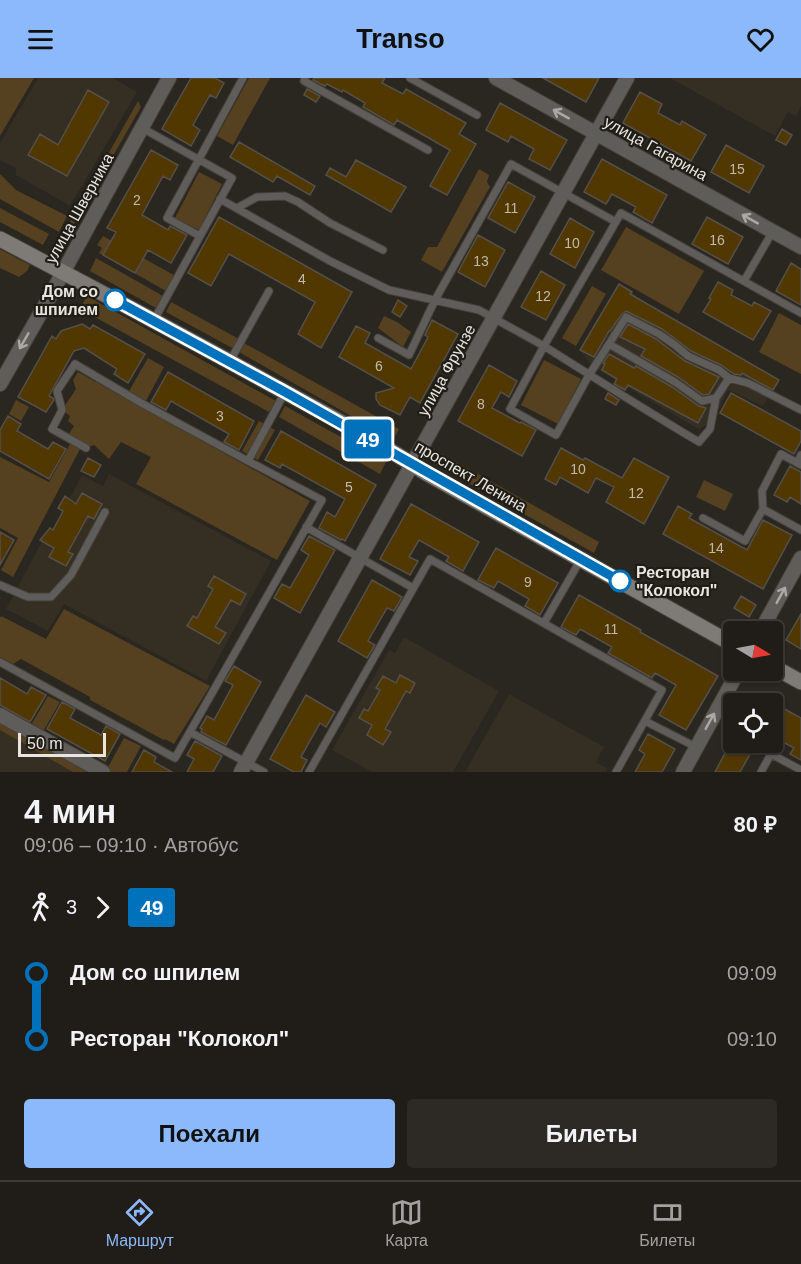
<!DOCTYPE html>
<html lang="ru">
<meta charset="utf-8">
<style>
body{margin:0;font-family:Arial,sans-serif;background:#2d2925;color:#f1f3f6;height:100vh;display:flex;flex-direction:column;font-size:22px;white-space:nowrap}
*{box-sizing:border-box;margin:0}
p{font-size:20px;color:#a2a1a2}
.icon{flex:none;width:33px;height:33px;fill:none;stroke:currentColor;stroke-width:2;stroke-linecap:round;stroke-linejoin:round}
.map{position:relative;height:694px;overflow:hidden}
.panel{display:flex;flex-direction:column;background:#201c18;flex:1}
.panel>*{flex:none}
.badge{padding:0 12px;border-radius:4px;font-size:21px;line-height:39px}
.needle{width:39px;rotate:100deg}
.tools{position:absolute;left:723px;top:543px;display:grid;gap:12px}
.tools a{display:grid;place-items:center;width:60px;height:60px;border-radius:6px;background:#201c18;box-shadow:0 2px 4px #0004,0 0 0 2px #3d3a37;font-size:30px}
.scale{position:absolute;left:18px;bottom:15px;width:88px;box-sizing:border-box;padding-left:6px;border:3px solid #e9e6e2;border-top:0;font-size:16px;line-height:21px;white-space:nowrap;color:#e9e6e2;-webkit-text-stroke:4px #201d17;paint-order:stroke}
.map>.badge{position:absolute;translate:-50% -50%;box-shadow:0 0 0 3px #fff}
.legs{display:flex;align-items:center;gap:9px;height:66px;padding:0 24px;font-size:20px}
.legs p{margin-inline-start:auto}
.overview{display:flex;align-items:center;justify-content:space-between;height:102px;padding:0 24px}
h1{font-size:33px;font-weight:600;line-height:45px}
.button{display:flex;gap:12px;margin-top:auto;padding:12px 24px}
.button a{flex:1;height:69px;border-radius:6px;background:#8cb9fc;color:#111;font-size:24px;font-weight:600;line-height:69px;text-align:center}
.button a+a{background:#2d2925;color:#f1f3f6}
ul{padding:0 24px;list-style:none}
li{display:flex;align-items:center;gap:21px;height:66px;font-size:22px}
li i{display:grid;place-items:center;width:9px;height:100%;margin:0 8px;background:currentColor}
li i::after{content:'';width:15px;height:15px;margin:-8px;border:4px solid;border-radius:50%;background:#201c18}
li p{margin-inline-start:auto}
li:first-child i{background:linear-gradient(#0000 50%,currentColor 0)}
li:last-child i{background:linear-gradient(currentColor 50%,#0000 0)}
header{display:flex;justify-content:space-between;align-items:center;height:78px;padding:0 24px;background:#8cb9fc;color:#111;font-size:27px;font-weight:600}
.tab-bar{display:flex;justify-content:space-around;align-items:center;height:84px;border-top:2px solid #3d3a37;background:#201c18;font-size:16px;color:#a2a1a2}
.tab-bar a{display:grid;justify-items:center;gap:3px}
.tab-bar .selected{color:#8cb9fc}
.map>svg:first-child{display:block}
</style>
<header><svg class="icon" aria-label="menu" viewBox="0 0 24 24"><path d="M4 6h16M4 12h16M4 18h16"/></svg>Transo<svg class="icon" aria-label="heart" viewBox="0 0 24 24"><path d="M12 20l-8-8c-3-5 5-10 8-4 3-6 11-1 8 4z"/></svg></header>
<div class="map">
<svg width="801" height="694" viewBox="0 0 801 694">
<rect width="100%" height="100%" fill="#2a2620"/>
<path fill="#352e22" d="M38 0H113L137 14 70 128 16 97V90L0 82V65Z
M670 0H801V28L796 38 788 34 775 58Z
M619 206 632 214 638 220 779 302 763 328 728 312 713 344 698 351 592 288 580 272Z
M109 396 271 483 206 603 64 526 48 553 6 531 49 450 54 452 63 433 58 430 65 418 70 420 82 397 103 408Z
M404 559 499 613 453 694H372L332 672 389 572 395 575Z
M509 616 604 669 596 684 608 691 606 694H465Z
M0 651 76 694H0Z"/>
<path fill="#55411f" d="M0 0H34L0 58Z
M249 0H270L233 67 217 58Z
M138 23 141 29 70 153 66 151Z
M479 91 489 97 487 104 490 109 442 194 421 182 428 169H437Z
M199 94 222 106 199 152 175 140Z
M0 96 16 112 67 138 59 154 0 121Z
M0 130 49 156 43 167 0 144Z
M626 149 704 193 679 236 601 192Z
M103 158 174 197 166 213 99 175 102 170 97 167Z
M0 171 30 187 27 193 19 199 0 190Z
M96 180 163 218 156 230 90 193Z
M592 208 606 216 576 268 562 260Z
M87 218 276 323 269 334 80 231Z
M171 224 239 261 234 271 166 234Z
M779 235 801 247V296L759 274Z
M384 238 397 244 411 254 403 269 378 250Z
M244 265 399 351 393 362 239 274Z
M148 280 164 289 146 323 129 313Z
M544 282 581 301 558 346 521 327Z
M78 294 310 423 277 482 136 406 151 379 121 364 109 381 94 367 86 370 67 359 74 348 68 343 70 338 62 332 76 311 73 302Z
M16 322 29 329 21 343 9 336Z
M285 328 386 384 380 396 279 339Z
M259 343 275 352 258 382 242 373Z
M70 366 80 371 13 499 1 492 18 460 0 450V379L49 404Z
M442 376 599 464 594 475 436 387Z
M704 402 733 416 725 433 696 419Z
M64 531 210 608 174 666 165 661 164 662 90 622V619L21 581 13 586 0 579V540L1 538 46 561Z
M48 618 60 624 43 654 108 689 124 660 141 668 127 694H73L0 652V631L31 647Z"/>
<path fill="#513700" stroke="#555049" stroke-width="1.5" d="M191 0H215L224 5 216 20 210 17 193 47 200 52 191 68 162 51Z
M314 0H385L382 5 403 16 406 11 466 45 459 56 476 66 447 117 430 108 450 72 397 42 394 47 363 29 365 25 343 12 342 14 327 6 325 8 313 2Z
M543 0H599L586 24Z
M307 11 320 18 316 24 304 17Z
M88 12 109 24 67 98 28 77 40 56 58 67Z
M640 14 662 26 658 35 680 47 682 43 706 57 691 83 623 45Z
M500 25 567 62 550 92 529 81 534 71 511 58 508 64 486 52Z
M782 51 792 57 786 67 776 62Z
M239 64 315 108 310 117 277 98 273 104 230 79Z
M726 67 764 88 749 115 711 94Z
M151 72 178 87 170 102 163 98 142 137 168 152 170 148 187 157 171 185 148 172 135 195 103 177 116 154 107 150Z
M602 81 667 117 652 145 633 134 636 129 612 116 606 126 584 114Z
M356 82 406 109 391 134 326 97 330 90 346 99Z
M508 104 535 119 515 155 488 140Z
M219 139 352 214 321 270 298 256 315 224 229 176 211 208 188 195Z
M707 139 743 159 728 186 692 166Z
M570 140 594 154 575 190 550 176Z
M478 157 505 172 485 209 458 194Z
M791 185 801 191V227L776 213Z
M541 193 565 207 546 242 521 229Z
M718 204 733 212 731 217 752 228 754 224 771 233 753 262 703 234 711 221 709 220Z
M619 206 632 214 630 216 779 302 773 312 742 295 741 297 734 296 721 287 691 273 662 251 626 233 622 236 610 253H609L594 279 580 272Z
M398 222 407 228 400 239 392 234Z
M432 242 458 256 420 325 410 319 400 337 380 327 376 321V315L394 310 339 279 356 248 370 255 365 265 411 291 428 259 425 257Z
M82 246 90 251 93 247 145 276 128 305 114 296 117 291 84 270 74 273 49 318 53 320 54 322 46 334 18 319 52 258 56 261 61 253Z
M628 246 656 261 685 283 719 299 709 316 703 317 678 299 641 278 645 271 620 259Z
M609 276 634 290 636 288 672 309 699 328 706 330 698 345 628 307 625 312 614 306 617 301 602 292 605 286 603 285Z
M489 287 517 303 509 319 501 314 492 330 520 345 521 344 536 352 522 378 458 343Z
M168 294 254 343 239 372 224 364 229 356 171 323 166 332 151 324Z
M608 315 619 322 616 327 605 321Z
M731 315 801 353V363L794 376 720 335Z
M8 338 21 346 17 353 48 371 53 364 66 371 49 401 0 373V352Z
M281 353 376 407 345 463 342 461 341 462 319 450 327 434 335 439 345 421 282 386 280 390 265 382Z
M561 370 583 382 585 380 622 400 634 380 669 399 644 446 606 424 614 409 596 400 588 415 560 399 556 407 545 401Z
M88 380 101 387 94 399 81 393Z
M790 388 801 394V426L790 419 787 424 774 417Z
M82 415 102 426 94 441 88 438 68 474 73 476 66 488 49 479 54 470 40 462 50 450 53 452 63 433 58 430 65 418 76 426Z
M411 426 479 464 463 493 446 483 449 479 419 462 409 479 418 483 410 497 380 481Z
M678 428 692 436 689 440 747 472 763 442 792 457 763 511 663 456Z
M0 454 14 462 0 487Z
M309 458 335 472 300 535 274 520 282 506 290 510 309 477 301 472Z
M496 470 558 505 540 537 525 528 529 521 498 503 494 510 478 502Z
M214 498 246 516 240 527 231 522 215 549 226 555 219 566 187 548 193 538 197 540 213 511 208 508Z
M372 502 402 519 394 533 387 530 368 563 375 567 367 580 338 563Z
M579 517 641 552 640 554 718 598 686 652 659 637 676 607 655 595 652 600 608 575 612 569 580 551 576 557 561 549Z
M741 518 756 527 749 539 734 530Z
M801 536V571L786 562Z
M234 588 261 604 226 667 201 654 202 651 200 650 207 638 214 642 233 607 225 603Z
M400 597 415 605 410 615 406 613 385 651 391 654 383 667 367 657 372 647 359 640 364 631 368 633 380 612 376 610 383 598 396 605Z
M0 600 27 616 31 609 46 617 30 644 0 627Z
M306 617 335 634 326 649 320 645 301 679 307 682 301 694H294L270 681Z
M62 624 75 631 70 640 101 657 106 648 120 656 105 683 47 651Z
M772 624 801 640V682L790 676 794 670 772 658Z
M648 656 675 671 662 694H635L645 676 639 672Z
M195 663 222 678 213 694H187L194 681 187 677Z
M731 664H757L740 694H715Z
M144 672 156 679 154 684 172 694H132Z"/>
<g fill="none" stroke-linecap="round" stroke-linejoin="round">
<g stroke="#45413b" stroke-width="9">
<path id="lane" d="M305 0 304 3 428 72
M410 0 477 37
M142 50 232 100 154 242
M220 121 330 183 389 212 479 232 544 268 621 135 801 235
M237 130 257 119 285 118 298 124 330 145 383 172
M200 158 167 140 243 0
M744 203 773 153
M378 260 409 277 435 222 511 86 616 144
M609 266 626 239 659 256 675 267 688 278 719 292 729 300 716 320 702 323 675 304 609 266 589 297 556 357 510 331 544 268C596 301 647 333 699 364L710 351 716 320
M230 283 269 213
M729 300 748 305 801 332
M86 370 52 351 62 332 57 313 75 286 143 326 248 383 285 314
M797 385 801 377
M763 431 762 413 781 376 801 387
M703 440 745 463 763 431 801 452
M306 449 413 510
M0 507 28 519H51L71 497 105 434
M544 545 581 481
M0 584 175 680 322 422 248 383
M645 643 696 669
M190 654 264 694
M309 694 430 481 662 612 616 694
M761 694 771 676 801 692"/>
</g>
<g stroke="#45413b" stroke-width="16">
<path id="street" d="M496 0 801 169
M0 306 48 222 169 0
M760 554 801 480
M0 637 103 694
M241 694 627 0
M683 694 739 592"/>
</g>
<g stroke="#45413b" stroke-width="17">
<path id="secondary" d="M0 161C91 209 182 257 272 307 324 335 377 363 426 395L734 567
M772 588 801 604"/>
</g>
<use href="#lane" stroke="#5f5d5a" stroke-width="7"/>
<use href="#street" stroke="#5f5d5a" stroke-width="14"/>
<use href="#secondary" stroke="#7e7b76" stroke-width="15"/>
</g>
<defs><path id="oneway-shaft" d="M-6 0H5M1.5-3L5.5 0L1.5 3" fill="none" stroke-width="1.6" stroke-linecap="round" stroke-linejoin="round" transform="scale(1.5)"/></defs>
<g stroke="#aba8a5">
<use href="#oneway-shaft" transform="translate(561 36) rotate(-151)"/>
<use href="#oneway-shaft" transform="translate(750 141) rotate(-151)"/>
<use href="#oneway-shaft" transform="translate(24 263) rotate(120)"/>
<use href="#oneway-shaft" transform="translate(781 517) rotate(-61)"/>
<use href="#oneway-shaft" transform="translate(710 643) rotate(-61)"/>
</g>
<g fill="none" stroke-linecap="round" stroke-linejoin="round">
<g stroke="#fff" stroke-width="14">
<path id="line-1" d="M115 222 285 314 620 503"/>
</g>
<use href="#line-1" stroke="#0072bc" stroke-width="9"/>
</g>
<g fill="#fff" stroke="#0072bc" stroke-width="3">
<circle cx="115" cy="222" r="10"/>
<circle cx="620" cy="503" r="10"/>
</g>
<g text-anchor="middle" stroke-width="4.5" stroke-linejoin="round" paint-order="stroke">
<g font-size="14" fill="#c3baaa">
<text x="737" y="96">15</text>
<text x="137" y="127">2</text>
<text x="511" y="135">11</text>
<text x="717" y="167">16</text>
<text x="572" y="170">10</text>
<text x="481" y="188">13</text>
<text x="302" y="206">4</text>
<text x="543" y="223">12</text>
<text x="379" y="293">6</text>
<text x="481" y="331">8</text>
<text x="220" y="343">3</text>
<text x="578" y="396">10</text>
<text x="349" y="414">5</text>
<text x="636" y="420">12</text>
<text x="716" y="475">14</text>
<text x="528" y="509">9</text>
<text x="611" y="556">11</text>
</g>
<g font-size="16" fill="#e9e6e2" stroke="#201d17">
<text transform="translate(656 70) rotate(29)" y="6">улица Гагарина</text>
<text transform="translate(79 130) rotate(-61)" y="6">улица Шверника</text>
<text transform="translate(446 292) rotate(-61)" y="6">улица Фрунзе</text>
<text transform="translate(471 398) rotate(30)" y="6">проспект Ленина</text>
</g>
<g font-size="16" font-weight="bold" fill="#e9e6e2" stroke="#201d17" text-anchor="end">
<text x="98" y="219">Дом со<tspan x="98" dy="18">шпилем</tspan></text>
<text x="636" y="500" text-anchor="start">Ресторан<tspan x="636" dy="18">"Колокол"</tspan></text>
</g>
</g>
</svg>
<div class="tools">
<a><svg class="needle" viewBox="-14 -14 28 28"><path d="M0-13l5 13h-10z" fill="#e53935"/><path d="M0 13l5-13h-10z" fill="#a2a1a2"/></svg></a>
<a><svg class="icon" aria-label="locate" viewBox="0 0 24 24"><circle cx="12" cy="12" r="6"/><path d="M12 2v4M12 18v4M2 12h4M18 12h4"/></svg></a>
</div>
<div class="scale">50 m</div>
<b class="badge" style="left:368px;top:361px;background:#0072bc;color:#fff">49</b>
</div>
<section class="panel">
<div class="overview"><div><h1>4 мин</h1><p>09:06 – 09:10 · Автобус</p></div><b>80 ₽</b></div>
<div class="legs"><svg class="icon" aria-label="walk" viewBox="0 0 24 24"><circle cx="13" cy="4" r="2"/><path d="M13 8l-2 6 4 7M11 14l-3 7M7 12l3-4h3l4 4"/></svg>3<svg class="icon" aria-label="forward" viewBox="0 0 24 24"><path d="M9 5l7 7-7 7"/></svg><b class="badge" style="background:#0072bc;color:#fff">49</b></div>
<ul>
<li><i style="color:#0072bc"></i><b>Дом со шпилем</b><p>09:09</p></li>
<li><i style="color:#0072bc"></i><b>Ресторан &quot;Колокол&quot;</b><p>09:10</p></li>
</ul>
<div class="button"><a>Поехали</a><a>Билеты</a></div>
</section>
<nav class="tab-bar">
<a class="selected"><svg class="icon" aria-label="directions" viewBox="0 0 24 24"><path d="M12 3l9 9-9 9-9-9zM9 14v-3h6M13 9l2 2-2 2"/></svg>Маршрут</a>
<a><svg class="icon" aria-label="map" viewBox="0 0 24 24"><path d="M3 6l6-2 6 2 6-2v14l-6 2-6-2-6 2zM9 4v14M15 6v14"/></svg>Карта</a>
<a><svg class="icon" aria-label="tickets" viewBox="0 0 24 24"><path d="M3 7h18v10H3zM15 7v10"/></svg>Билеты</a>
</nav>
